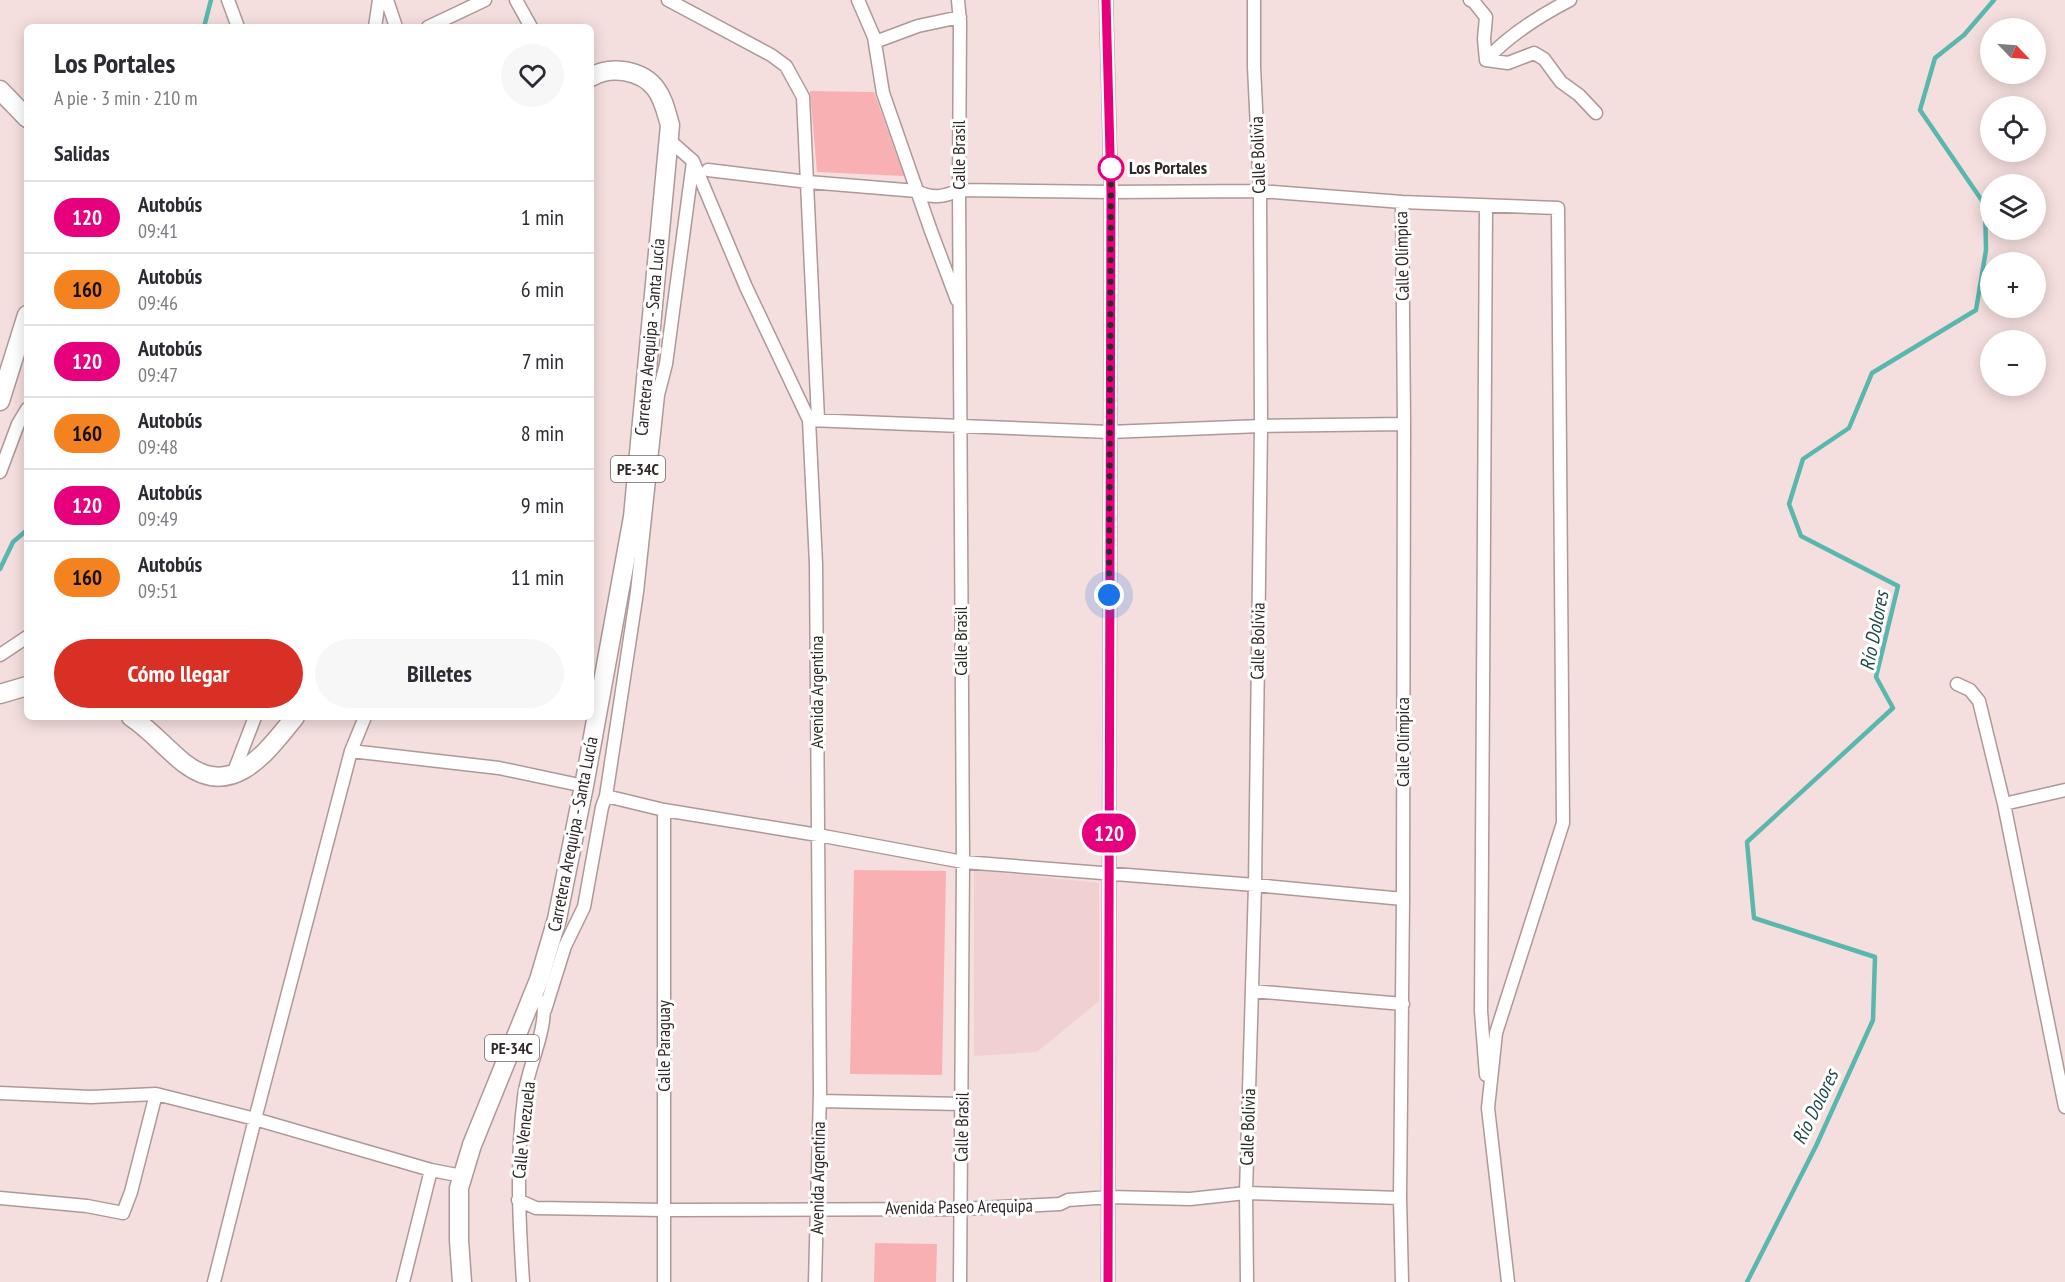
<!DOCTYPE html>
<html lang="es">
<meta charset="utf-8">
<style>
body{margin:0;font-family:"PT Sans Narrow",sans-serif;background:#f7f7f7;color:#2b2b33;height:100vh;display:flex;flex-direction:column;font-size:22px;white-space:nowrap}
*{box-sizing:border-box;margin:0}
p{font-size:20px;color:#7c7c81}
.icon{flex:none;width:33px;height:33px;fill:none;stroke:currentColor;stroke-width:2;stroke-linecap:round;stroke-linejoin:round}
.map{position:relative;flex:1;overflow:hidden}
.side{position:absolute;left:24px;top:24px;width:570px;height:696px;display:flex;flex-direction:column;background:#fff;border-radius:9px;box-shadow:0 3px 15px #0003}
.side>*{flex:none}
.badge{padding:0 12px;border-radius:20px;font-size:21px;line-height:39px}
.needle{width:39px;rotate:115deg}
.tools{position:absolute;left:1980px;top:18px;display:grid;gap:12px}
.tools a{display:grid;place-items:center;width:66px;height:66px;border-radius:50%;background:#fff;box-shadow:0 3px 15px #0003;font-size:30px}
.you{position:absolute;width:30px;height:30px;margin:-15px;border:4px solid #fff;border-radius:50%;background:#1a73e8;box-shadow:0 0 0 9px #1a73e833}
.map>.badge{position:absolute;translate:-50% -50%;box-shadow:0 0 0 3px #fff}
h2{padding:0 30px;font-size:22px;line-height:54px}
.round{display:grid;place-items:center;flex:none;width:63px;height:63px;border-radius:32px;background:#f7f7f7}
.headline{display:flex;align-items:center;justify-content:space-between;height:102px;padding:0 30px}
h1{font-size:28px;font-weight:600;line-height:45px}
.cta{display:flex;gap:12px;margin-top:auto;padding:12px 30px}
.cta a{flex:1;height:69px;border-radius:36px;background:#d93025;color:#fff;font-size:24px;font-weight:600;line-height:69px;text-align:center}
.cta a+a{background:#f7f7f7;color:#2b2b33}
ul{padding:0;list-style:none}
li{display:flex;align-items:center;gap:18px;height:72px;padding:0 30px;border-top:2px solid #e1e1e2}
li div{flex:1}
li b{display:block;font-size:22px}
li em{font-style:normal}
li .badge{min-width:66px;font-weight:700;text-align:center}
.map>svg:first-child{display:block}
</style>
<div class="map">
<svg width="2065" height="1282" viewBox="0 0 2065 1282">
<rect width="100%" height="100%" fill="#f5dede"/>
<path fill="#f0d0d1" d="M974 870 1099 883V1001L1037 1052 974 1056Z"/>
<path fill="#f9b0b3" d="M810 91 874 92 904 176 817 172Z
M854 870 946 871 942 1075 850 1074Z
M875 1243 937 1244 936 1282H874Z"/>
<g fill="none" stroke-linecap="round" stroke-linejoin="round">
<path stroke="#59b7ae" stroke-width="4.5" d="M204 27 211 0
M0 569 13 542 27 530
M1747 1282 1816 1146 1873 1020 1875 957 1754 918 1747 842 1893 708 1876 677 1898 586 1801 536 1789 504 1803 459 1849 428 1872 373 1976 310 1986 250 1985 205 1920 110 1935 58 1964 35 1994 0"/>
<g stroke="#ae9899" stroke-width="15">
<path id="minor" d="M228 0 238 27
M387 0 396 27
M516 0 531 27
M668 0 771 55 786 66 803 97 818 419
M858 0 874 37 883 93 931 231 957 300
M958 0 960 22 959 190 963 862 960 1282
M1106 0 1111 192 1108 1282
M1470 0 1474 2 1486 17 1484 39 1486 60 1508 63 1534 53 1544 59 1561 82 1579 95 1596 113
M375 27 379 0
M428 27 485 0
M875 42 918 26 960 17
M1486 60C1510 34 1539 16 1570 0
M668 139 693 161 746 287 809 420 816 564 820 1093 815 1282
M708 170 808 182 917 191C932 199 944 197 959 190L1111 192 1260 191 1402 202 1558 208 1563 823 1496 1033 1488 1108 1508 1282
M809 420 1109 432 1261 426 1404 424
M0 472 18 424 27 409
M0 655 27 637
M1957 684 1970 690 1979 701 2004 804 2065 1107
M351 751 499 768 584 786
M233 774 255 717
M606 796 664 810 818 835 963 862 1255 885 1403 899
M2004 804 2065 790
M1252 991 1403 1004
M545 1010 565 946 584 907 602 807 606 796 637 592 658 395 666 364 693 162
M1486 1075 1481 1011 1486 206
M0 1093 91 1097 156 1094 255 1119 431 1170 462 1176
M820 1101 962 1104
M0 1198 87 1206 123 1213 131 1192 156 1094
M518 1200 536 1208 664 1210 961 1209 1060 1204 1068 1200 1109 1197 1190 1199 1246 1193 1400 1198
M214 1282 255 1119 351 751 365 717
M403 1282 431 1170
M523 1282C519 1220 516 1159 524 1097 527 1069 548 1028 543 1002
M664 1282V810
M1247 1282 1246 1193 1255 885 1261 426 1260 191 1254 67V0
M1402 1282 1400 1198 1403 899 1404 424 1402 202"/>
</g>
<g stroke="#ae9899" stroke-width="21">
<path id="primary" d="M0 90 27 118
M0 401 27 315
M0 694 27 686
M131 717C151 730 165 748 184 763 233 801 267 751 295 717
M462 1282 459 1240V1188L472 1145 539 980 557 919 584 786 633 517 670 125C666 112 664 100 656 89 642 70 611 65 591 77"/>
</g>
<use href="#minor" stroke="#fff" stroke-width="12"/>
<use href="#primary" stroke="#fff" stroke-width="18"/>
</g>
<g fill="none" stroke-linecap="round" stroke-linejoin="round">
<g stroke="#fff" stroke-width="14">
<path id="line" d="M1106 0 1111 192 1108 1282"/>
</g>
<use href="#line" stroke="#e6007e" stroke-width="9"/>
<path stroke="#312828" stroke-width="6" stroke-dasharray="0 10.8" d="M1109 595 1111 168"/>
</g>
<circle fill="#fff" stroke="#e6007e" stroke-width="3" cx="1111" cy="168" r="12"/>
<g text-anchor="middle" stroke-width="6" stroke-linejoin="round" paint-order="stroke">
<g fill="#fff" stroke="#6f6868" stroke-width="1.5">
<rect x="611" y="456" width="54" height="26" rx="4.5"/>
<rect x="485" y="1035" width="54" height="26" rx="4.5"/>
</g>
<g font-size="16" font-weight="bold" fill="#312828">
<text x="638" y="475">PE-34C</text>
<text x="512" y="1054">PE-34C</text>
</g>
<g font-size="18" fill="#312828" stroke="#fff">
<text transform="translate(959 155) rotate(-90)" y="6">Calle Brasil</text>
<text transform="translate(1258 155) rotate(-92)" y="6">Calle Bolivia</text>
<text transform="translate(1402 256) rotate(-91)" y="6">Calle Olímpica</text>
<text transform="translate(650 337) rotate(-85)" y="6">Carretera Arequipa - Santa Lucía</text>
<text transform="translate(961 641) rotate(-90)" y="6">Calle Brasil</text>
<text transform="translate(1258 641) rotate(-89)" y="6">Calle Bolivia</text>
<text transform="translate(817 692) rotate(-90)" y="6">Avenida Argentina</text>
<text transform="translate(1403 742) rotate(-90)" y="6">Calle Olímpica</text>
<text transform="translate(573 834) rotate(-79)" y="6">Carretera Arequipa - Santa Lucía</text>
<text transform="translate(664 1046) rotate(-90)" y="6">Calle Paraguay</text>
<text transform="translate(962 1127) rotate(-89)" y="6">Calle Brasil</text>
<text transform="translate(1248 1127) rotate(-88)" y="6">Calle Bolivia</text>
<text transform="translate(524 1130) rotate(-84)" y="6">Calle Venezuela</text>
<text transform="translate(818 1178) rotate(-89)" y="6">Avenida Argentina</text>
<text transform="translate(959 1207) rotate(-1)" y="6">Avenida Paseo Arequipa</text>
</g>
<g font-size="18" font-weight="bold" fill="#312828" stroke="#fff" text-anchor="start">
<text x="1129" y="174">Los Portales</text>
</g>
<g font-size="20" font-style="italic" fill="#1f4a46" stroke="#fff">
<text transform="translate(1874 631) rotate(-79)" y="7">Río Dolores</text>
<text transform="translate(1815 1107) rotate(-64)" y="7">Río Dolores</text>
</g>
</g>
</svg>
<div class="tools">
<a><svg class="needle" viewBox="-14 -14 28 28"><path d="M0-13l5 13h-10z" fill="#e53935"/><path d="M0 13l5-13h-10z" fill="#7c7c81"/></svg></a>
<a><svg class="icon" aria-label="locate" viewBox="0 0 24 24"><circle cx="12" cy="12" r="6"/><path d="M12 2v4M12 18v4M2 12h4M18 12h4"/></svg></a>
<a><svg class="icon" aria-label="layers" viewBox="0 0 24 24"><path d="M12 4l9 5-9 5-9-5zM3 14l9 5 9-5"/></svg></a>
<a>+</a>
<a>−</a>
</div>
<div class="you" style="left:1109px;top:595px"></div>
<b class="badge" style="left:1109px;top:833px;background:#e6007e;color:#fff">120</b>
<section class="side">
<div class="headline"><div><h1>Los Portales</h1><p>A pie · 3 min · 210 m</p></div><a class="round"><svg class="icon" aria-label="heart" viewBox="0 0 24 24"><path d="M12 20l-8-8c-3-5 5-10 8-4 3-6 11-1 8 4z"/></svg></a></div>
<h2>Salidas</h2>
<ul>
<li><span class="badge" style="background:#e6007e;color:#fff">120</span><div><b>Autobús</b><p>09:41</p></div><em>1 min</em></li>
<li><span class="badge" style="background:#f58220;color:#111">160</span><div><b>Autobús</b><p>09:46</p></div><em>6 min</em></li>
<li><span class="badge" style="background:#e6007e;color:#fff">120</span><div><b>Autobús</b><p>09:47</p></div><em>7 min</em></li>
<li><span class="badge" style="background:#f58220;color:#111">160</span><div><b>Autobús</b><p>09:48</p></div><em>8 min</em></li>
<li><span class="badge" style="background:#e6007e;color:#fff">120</span><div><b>Autobús</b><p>09:49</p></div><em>9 min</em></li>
<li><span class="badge" style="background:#f58220;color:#111">160</span><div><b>Autobús</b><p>09:51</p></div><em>11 min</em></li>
</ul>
<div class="cta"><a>Cómo llegar</a><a>Billetes</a></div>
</section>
</div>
